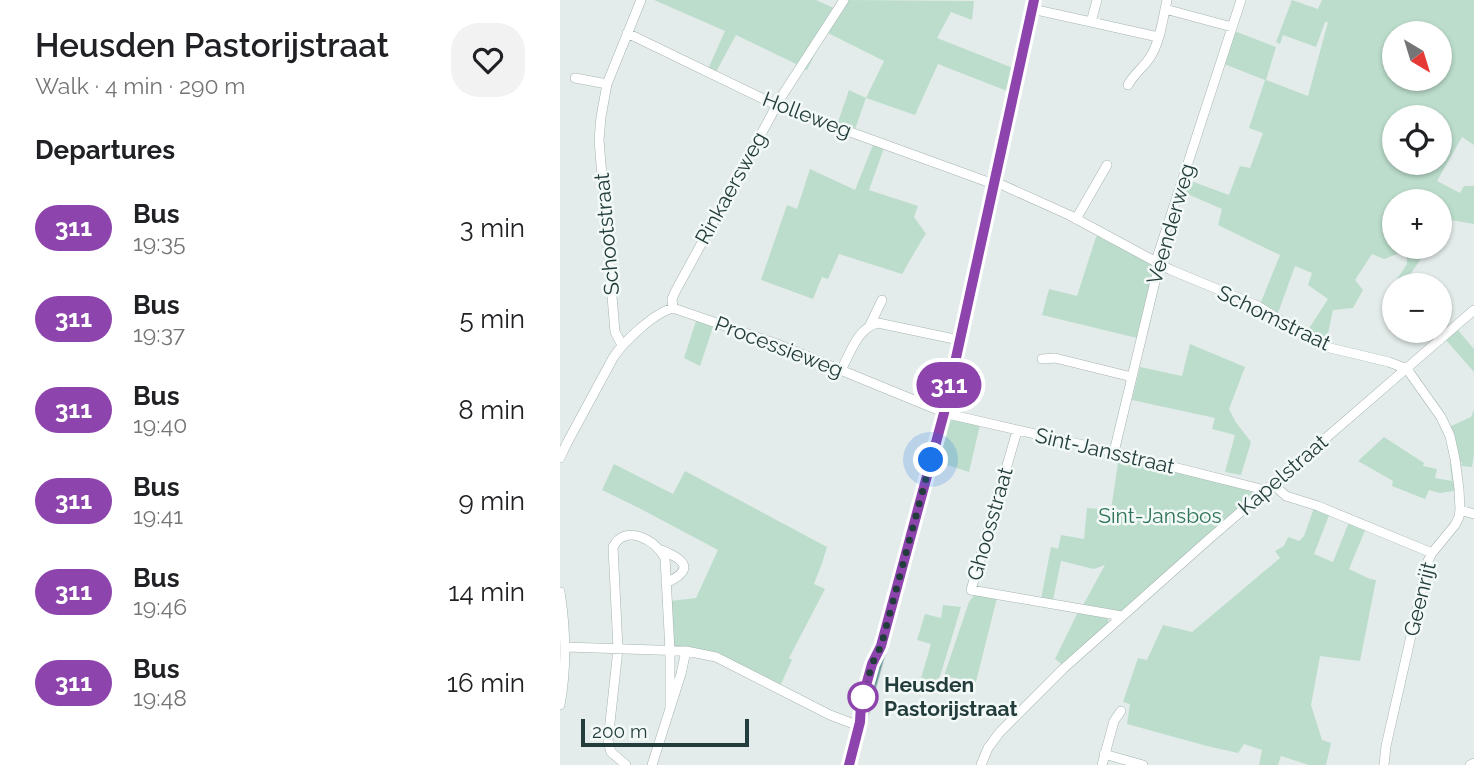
<!DOCTYPE html>
<meta charset="utf-8">
<style>
body{margin:0;font-family:Raleway,sans-serif;background:#f2f2f2;color:#202124;height:100vh;display:flex;flex-direction:column;font-size:26px;white-space:nowrap}
*{box-sizing:border-box;margin:0}
p{font-size:23px;color:#757577}
.icon{flex:none;width:38px;height:38px;fill:none;stroke:currentColor;stroke-width:2;stroke-linecap:round;stroke-linejoin:round}
.map{position:relative;flex:1;overflow:hidden}
.sheet{display:flex;flex-direction:column;background:#fff;width:560px}
.sheet>*{flex:none}
.badge{padding:0 14px;border-radius:23px;font-size:24px;line-height:46px}
.needle{width:46px;rotate:142deg}
.tools{position:absolute;left:822px;top:21px;display:grid;gap:14px}
.tools a{display:grid;place-items:center;width:70px;height:70px;border-radius:50%;background:#fff;box-shadow:0 2px 5px #0004;font-size:35px}
.scale{position:absolute;left:21px;bottom:18px;width:168px;box-sizing:border-box;padding-left:7px;border:4px solid #233d3c;border-top:0;font-size:19px;line-height:24px;white-space:nowrap;color:#233d3c;-webkit-text-stroke:5px #f3f9f7;paint-order:stroke}
.you{position:absolute;width:35px;height:35px;margin:-18px;border:5px solid #fff;border-radius:50%;background:#1a73e8;box-shadow:0 0 0 10px #1a73e833}
.map>.badge{position:absolute;translate:-50% -50%;box-shadow:0 0 0 4px #fff}
h2{padding:0 35px;font-size:26px;line-height:63px}
.round{display:grid;place-items:center;flex:none;width:74px;height:74px;border-radius:28px;background:#f2f2f2}
.headline{display:flex;align-items:center;justify-content:space-between;height:119px;padding:0 35px}
h1{font-size:33px;font-weight:600;line-height:52px}
ul{padding:0;list-style:none}
li{display:flex;align-items:center;gap:21px;height:91px;padding:0 35px}
li div{flex:1}
li b{display:block;font-size:26px}
li em{font-style:normal}
li .badge{min-width:77px;font-weight:700;text-align:center}
main{display:flex;flex:1;min-height:0}
.map>svg:first-child{display:block}
</style>
<main>
<section class="sheet">
<div class="headline"><div><h1>Heusden Pastorijstraat</h1><p>Walk · 4 min · 290 m</p></div><a class="round"><svg class="icon" aria-label="heart" viewBox="0 0 24 24"><path d="M12 20l-8-8c-3-5 5-10 8-4 3-6 11-1 8 4z"/></svg></a></div>
<h2>Departures</h2>
<ul>
<li><span class="badge" style="background:#8e44ad;color:#fff">311</span><div><b>Bus</b><p>19:35</p></div><em>3 min</em></li>
<li><span class="badge" style="background:#8e44ad;color:#fff">311</span><div><b>Bus</b><p>19:37</p></div><em>5 min</em></li>
<li><span class="badge" style="background:#8e44ad;color:#fff">311</span><div><b>Bus</b><p>19:40</p></div><em>8 min</em></li>
<li><span class="badge" style="background:#8e44ad;color:#fff">311</span><div><b>Bus</b><p>19:41</p></div><em>9 min</em></li>
<li><span class="badge" style="background:#8e44ad;color:#fff">311</span><div><b>Bus</b><p>19:46</p></div><em>14 min</em></li>
<li><span class="badge" style="background:#8e44ad;color:#fff">311</span><div><b>Bus</b><p>19:48</p></div><em>16 min</em></li>
</ul>
</section>
<div class="map">
<svg width="914" height="765" viewBox="0 0 914 765">
<rect width="100%" height="100%" fill="#e3ecea"/>
<path fill="#bcddcc" fill-rule="evenodd" d="M94 0H256L276 9 238 65 176 35 156 72 148 69 165 31Z
M287 0 414 1 412 20 391 12 377 38 453 68 447 91 378 64 355 115 306 98 294 132 277 125 289 90 306 98 324 61 266 32 247 70 241 68Z
M732 0 758 9 762 0H914V145L902 137 877 181 900 193 904 186H914V224L880 218V201H835V247H869L843 285H835V287L833 285 847 264V257L840 253 824 259 812 254 795 280 803 290 793 308 773 310 766 343 746 333 768 299 748 285 752 273 735 266 718 313 701 302 720 255 658 225 662 209 623 192 628 180 669 195 680 166 690 168 703 133 689 128 705 80 664 64 674 33 677 32 716 47 706 80 748 96 768 22H765L756 47 723 35 720 44 716 42ZM835 33H880V79H835ZM835 117H880V163H835Z
M313 145 324 148 309 190 358 206 354 217 366 234 363 238 342 274 279 254 268 279 262 277 253 299 201 280 227 205 237 209 250 169 295 190Z
M539 235 541 238 595 266 577 338 482 315 489 289 517 296 536 237Z
M137 318 154 324 140 366 124 358Z
M897 329 914 349V372L885 339Z
M630 344 685 367 669 409 675 421 691 442 681 475 665 472 675 435 652 429 655 418 572 400 580 367 622 376Z
M914 410V454L912 467 901 466 902 462H899L889 427 911 417Z
M394 420 420 425 409 472 378 462 387 430V425L389 421Z
M824 437 864 463 863 466 877 469 875 478 892 481 890 464H893L896 493 894 491 880 493 869 490 865 499 832 486 833 481 798 461Z
M559 456 692 491V496L563 612 558 613 522 607 545 565 534 569 501 561 493 600 481 599 491 547 498 549 501 535 524 539 527 508 551 510Z
M54 464 113 494 125 471 267 547 262 563 254 584 265 589 229 658 232 660 220 686 174 662 116 648 114 646 110 601 136 598 158 550 79 508 42 490Z
M754 508 770 513 754 554 773 562 789 522 806 528 789 569 810 579 816 580 800 661 760 656 751 705 762 740 771 743 766 765H749L721 756 718 765H699L702 750 684 744 678 753 647 746 567 724 570 704 563 702 578 658 587 660 603 625 632 632 720 558 715 551 724 546 728 537 739 541 744 536Z
M415 594 437 598 416 682 384 676 409 602Z
M383 605 401 607 382 670 379 678 373 681 361 678 371 644 357 640 365 614 381 618Z
M518 612 545 617 548 619V625L504 666 495 659Z"/>
<g fill="none" stroke-linecap="round" stroke-linejoin="round">
<g stroke="#a6b4b2" stroke-width="10">
<path id="minor" d="M472 9 531 22 537 0
M605 9 672 27
M531 22 598 37
M67 33 216 105 428 182 440 184 509 215 611 270 698 306 750 339 766 347 829 362 847 369
M15 78 47 84
M568 85C574 73 586 66 592 54 601 38 603 17 607 0
M516 219 547 165
M834 291 835 292
M113 308 112 299 115 292 212 114 216 105 284 0
M310 325 322 300
M871 331 880 340
M62 345 55 332 39 140 41 117 47 84 81 0
M482 359 495 358 572 377
M281 370C290 354 298 327 318 323L399 340
M457 431 411 590 562 616
M554 452 598 269 597 258 681 0
M0 458 7 443 53 358C64 341 94 313 113 308L217 344 388 414 554 452 705 490
M713 484 726 496 758 506 872 553
M900 510 914 514
M101 550C124 559 136 569 106 583
M0 592C6 630 7 667 0 705
M6 647 126 651 156 657 270 715 299 726
M544 754 583 765
M66 765 51 752 48 741 58 649 53 547C65 523 96 540 105 558L110 651V707
M92 765 121 674 126 651
M421 765 428 748 440 732 503 669 648 540 914 310
M542 765 554 721 561 711
M824 765 826 746 868 561 872 553 895 525 899 517 900 510 899 489 895 459 890 436 881 417 847 369
M910 765 914 763"/>
</g>
<g stroke="#c1c9c8" stroke-width="12">
<path id="major" d="M289 765 319 657 321 646 384 413 474 0"/>
</g>
<use href="#minor" stroke="#fff" stroke-width="9"/>
<use href="#major" stroke="#69a09e" stroke-width="10"/>
</g>
<g fill="none" stroke-linecap="round" stroke-linejoin="round">
<g stroke="#fff" stroke-width="16">
<path id="line" d="M289 765 300 722 301 704 307 682 312 664 321 646 384 413 474 0"/>
</g>
<use href="#line" stroke="#8e44ad" stroke-width="10"/>
<path stroke="#233d3c" stroke-width="7" stroke-dasharray="0 12.6" d="M303 697 312 664 321 646 371 460"/>
</g>
<circle fill="#fff" stroke="#8e44ad" stroke-width="3.5" cx="303" cy="697" r="14"/>
<g text-anchor="middle" stroke-width="5" stroke-linejoin="round" paint-order="stroke">
<g font-size="21" fill="#233d3c" stroke="#f3f9f7">
<text transform="translate(247 115) rotate(21)" y="7">Holleweg</text>
<text transform="translate(171 188) rotate(-61)" y="7">Rinkaersweg</text>
<text transform="translate(611 224) rotate(-74)" y="7">Veenderweg</text>
<text transform="translate(47 234) rotate(-95)" y="7">Schootstraat</text>
<text transform="translate(714 318) rotate(26)" y="7">Schomstraat</text>
<text transform="translate(219 347) rotate(21)" y="7">Processieweg</text>
<text transform="translate(545 451) rotate(13)" y="7">Sint-Jansstraat</text>
<text transform="translate(723 475) rotate(-41)" y="7">Kapelstraat</text>
<text transform="translate(430 524) rotate(-74)" y="7">Ghoosstraat</text>
<text transform="translate(860 599) rotate(-76)" y="7">Geenrijt</text>
</g>
<g font-size="21" fill="#2e7358" stroke="#f3f9f7">
<text x="600" y="523">Sint-Jansbos</text>
</g>
<g font-size="21" font-weight="bold" fill="#233d3c" stroke="#f3f9f7" text-anchor="start">
<text x="324" y="692">Heusden<tspan x="324" dy="24">Pastorijstraat</tspan></text>
</g>
</g>
</svg>
<div class="tools">
<a><svg class="needle" viewBox="-14 -14 28 28"><path d="M0-13l5 13h-10z" fill="#e53935"/><path d="M0 13l5-13h-10z" fill="#757577"/></svg></a>
<a><svg class="icon" aria-label="locate" viewBox="0 0 24 24"><circle cx="12" cy="12" r="6"/><path d="M12 2v4M12 18v4M2 12h4M18 12h4"/></svg></a>
<a>+</a>
<a>−</a>
</div>
<div class="scale">200 m</div>
<div class="you" style="left:371px;top:460px"></div>
<b class="badge" style="left:389px;top:385px;background:#8e44ad;color:#fff">311</b>
</div>
</main>
